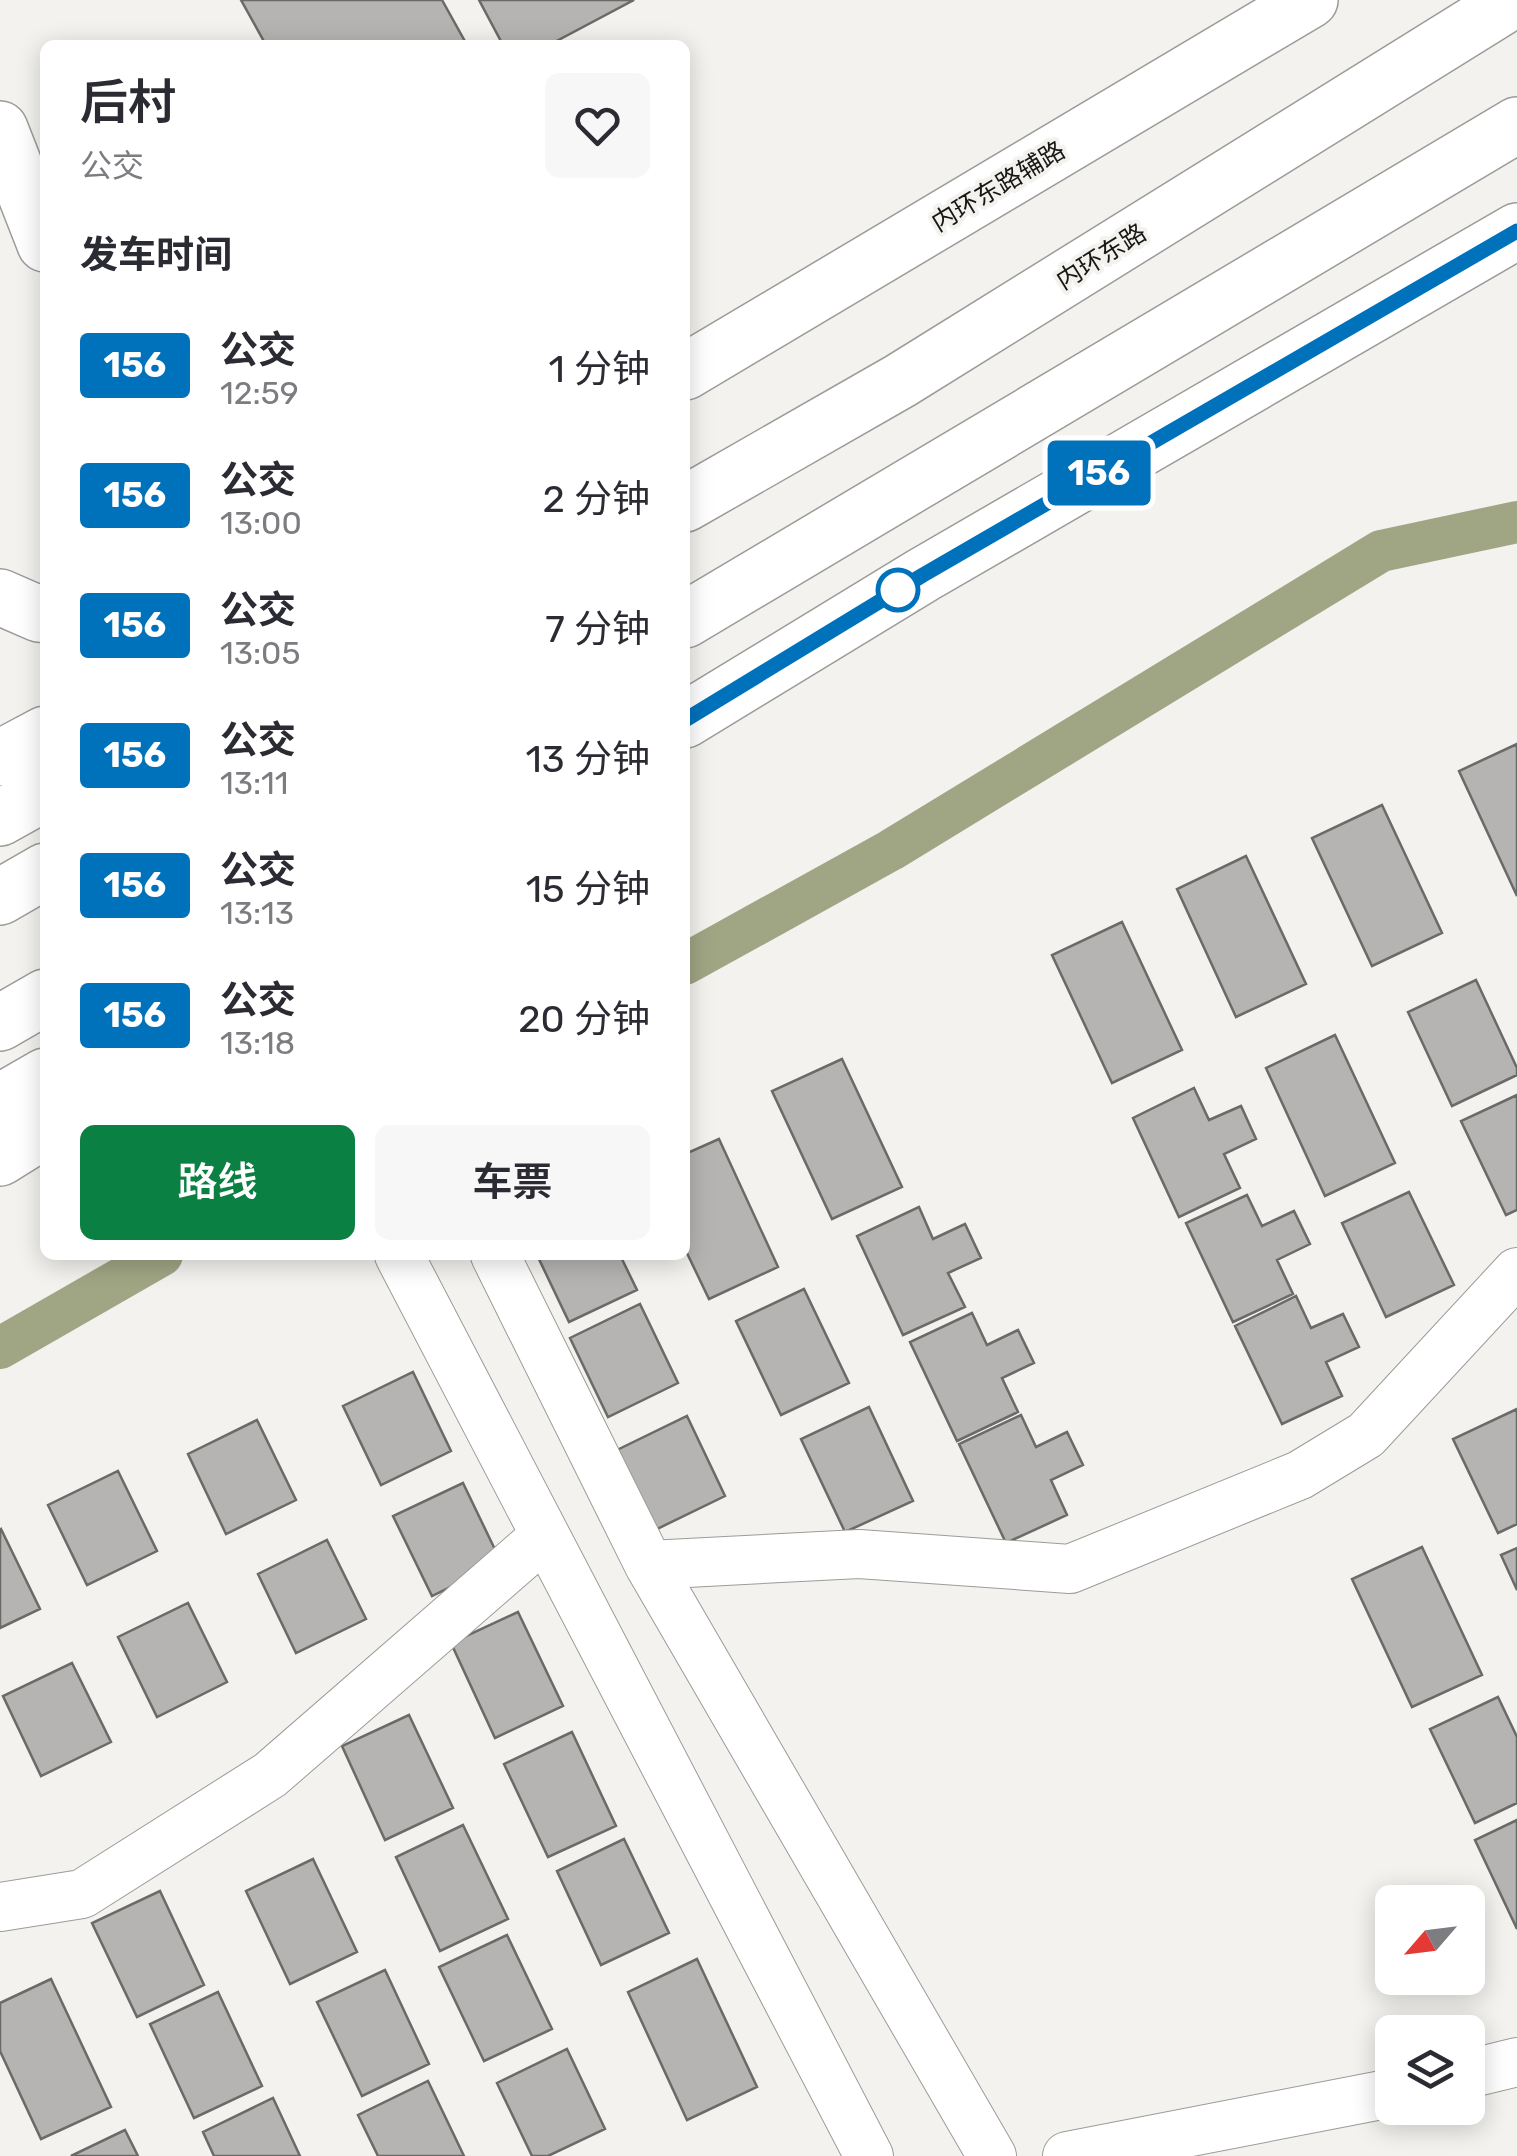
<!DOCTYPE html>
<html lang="zh">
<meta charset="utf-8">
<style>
body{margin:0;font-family:Rubik,"Noto Sans SC",sans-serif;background:#f7f7f7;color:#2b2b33;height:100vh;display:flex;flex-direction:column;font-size:38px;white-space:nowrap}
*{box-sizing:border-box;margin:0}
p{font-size:32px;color:#7c7c81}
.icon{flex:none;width:55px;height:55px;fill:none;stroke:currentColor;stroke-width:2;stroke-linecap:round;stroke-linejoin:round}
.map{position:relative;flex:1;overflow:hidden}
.drawer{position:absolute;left:40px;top:40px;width:650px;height:1220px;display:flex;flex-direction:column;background:#fff;border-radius:15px;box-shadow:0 5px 25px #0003}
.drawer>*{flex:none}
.badge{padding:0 20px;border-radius:8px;font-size:35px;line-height:65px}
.needle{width:65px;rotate:242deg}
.controls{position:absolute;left:1375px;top:1885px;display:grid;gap:20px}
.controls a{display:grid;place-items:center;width:110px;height:110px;border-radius:15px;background:#fff;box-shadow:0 5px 25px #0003;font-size:50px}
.map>.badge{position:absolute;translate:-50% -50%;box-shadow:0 0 0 5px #fff}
h2{padding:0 40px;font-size:38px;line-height:90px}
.round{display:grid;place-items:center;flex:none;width:105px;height:105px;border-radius:15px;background:#f7f7f7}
.overview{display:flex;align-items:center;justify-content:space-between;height:170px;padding:0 40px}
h1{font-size:48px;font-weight:600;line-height:75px}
.primary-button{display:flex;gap:20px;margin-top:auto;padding:20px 40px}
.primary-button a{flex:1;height:115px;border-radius:15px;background:#0b8043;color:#fff;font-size:40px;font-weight:600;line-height:115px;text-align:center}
.primary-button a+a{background:#f7f7f7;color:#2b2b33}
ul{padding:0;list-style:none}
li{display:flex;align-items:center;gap:30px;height:130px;padding:0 40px}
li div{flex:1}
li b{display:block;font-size:38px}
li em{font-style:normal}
li .badge{min-width:110px;font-weight:700;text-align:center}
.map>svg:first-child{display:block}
</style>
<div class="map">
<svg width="1517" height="2156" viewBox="0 0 1517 2156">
<rect width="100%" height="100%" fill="#f3f2ef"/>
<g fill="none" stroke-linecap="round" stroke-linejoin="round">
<path stroke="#a0a584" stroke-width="42" d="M685 964 891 850 1381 551 1517 522
M0 1348 162 1255"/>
</g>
<path fill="#b6b4b2" stroke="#6c6a68" stroke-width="2.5" d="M241 0H442L467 45H266Z
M479 0H634L549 45H503Z
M1517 744V896L1459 771Z
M1382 805 1442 933 1372 966 1312 838Z
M1246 856 1306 984 1236 1017 1177 889Z
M1122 922 1182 1050 1112 1083 1052 955Z
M1476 980 1517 1068V1075L1452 1106 1408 1012Z
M1335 1035 1395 1163 1325 1196 1266 1068Z
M842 1059 902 1187 832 1219 772 1091Z
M1194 1088 1209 1120 1241 1106 1256 1139 1224 1154 1240 1188 1179 1217 1133 1118Z
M1517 1095V1210L1506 1215 1461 1121Z
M719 1139 778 1267 709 1299 685 1249V1154Z
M1409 1192 1454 1285 1386 1317 1342 1223Z
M1247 1195 1262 1226 1294 1211 1310 1244 1277 1260 1293 1294 1233 1322 1186 1223Z
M919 1207 933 1239 965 1224 981 1258 948 1273 965 1307 903 1335 857 1236Z
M537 1255H620L637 1290 569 1322Z
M804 1289 849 1383 781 1415 736 1321Z
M1296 1296 1311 1328 1343 1314 1359 1347 1326 1362 1342 1396 1282 1424 1235 1326Z
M640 1304 678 1383 608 1417 570 1338Z
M972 1313 987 1345 1018 1330 1034 1363 1002 1378 1018 1412 957 1441 910 1342Z
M413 1372 451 1451 381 1485 343 1406Z
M869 1407 913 1501 845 1532 801 1439Z
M1517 1409V1524L1498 1533 1453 1439Z
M1021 1415 1036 1447 1067 1432 1083 1465 1051 1480 1067 1515 1006 1543 959 1444Z
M687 1416 725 1496 655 1530 617 1450Z
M257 1420 296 1500 226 1534 188 1454Z
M118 1471 157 1551 87 1585 48 1505Z
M463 1483 501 1562 432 1596 393 1516Z
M1 1529 40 1609 0 1628V1530Z
M327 1540 366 1619 296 1653 258 1574Z
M1422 1547 1482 1675 1412 1707 1352 1579Z
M1517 1548V1590L1501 1555Z
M188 1603 227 1682 157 1717 118 1637Z
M518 1612 563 1706 495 1738 451 1643Z
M72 1663 111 1742 41 1776 3 1696Z
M1498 1697 1517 1737V1803L1475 1823 1430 1729Z
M409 1715 453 1808 385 1840 342 1746Z
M572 1732 616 1826 548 1857 504 1764Z
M1517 1820V1929L1475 1840Z
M463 1825 508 1919 440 1951 396 1857Z
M624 1839 669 1933 601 1965 557 1871Z
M313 1859 357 1952 290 1984 246 1891Z
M160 1891 204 1985 137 2017 92 1923Z
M507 1935 552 2029 484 2061 439 1967Z
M697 1959 757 2087 687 2120 628 1992Z
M385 1970 429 2064 362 2096 317 2002Z
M51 1979 111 2107 41 2139 0 2051V2003Z
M218 1992 262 2086 194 2118 150 2024Z
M567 2049 605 2129 548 2156H532L497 2083Z
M428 2081 464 2156H378L358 2115Z
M273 2098 300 2156H214L203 2132Z
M125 2130 138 2156H71Z"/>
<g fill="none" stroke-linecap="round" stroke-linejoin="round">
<g stroke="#9d9b98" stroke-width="50">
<path id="minor" d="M399 1255 869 2156
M495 1255 649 1565 992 2156
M649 1565 859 1554 1070 1569 1300 1475 1366 1435 1517 1272
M0 1907 82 1894 270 1775 545 1536
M1468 2074 1517 2062
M1067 2156 1392 2093"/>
</g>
<g stroke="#9d9b98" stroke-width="58">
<path id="major" d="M0 129 45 244
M685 372 1310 0
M0 597 39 614 45 611
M685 720 923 575 1517 231
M0 758 45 734
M0 1158 45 1130"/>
</g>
<g stroke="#9d9b98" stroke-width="58">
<path id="highway" d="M685 504 900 381 1513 0
M685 620 1517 125
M0 818 45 793
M0 897 45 871
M0 1023 45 997
M0 1102 45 1076"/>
</g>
<use href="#minor" stroke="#fff" stroke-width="48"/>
<use href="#major" stroke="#fff" stroke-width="55"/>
<use href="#highway" stroke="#fff" stroke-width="55"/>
</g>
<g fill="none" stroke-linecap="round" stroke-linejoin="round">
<g stroke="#fff" stroke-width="22">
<path id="line" d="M685 720 923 575 1517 231"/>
</g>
<use href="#line" stroke="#0072bc" stroke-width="15"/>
</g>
<circle fill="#fff" stroke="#0072bc" stroke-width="5" cx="898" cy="590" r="20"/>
<g text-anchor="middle" stroke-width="8" stroke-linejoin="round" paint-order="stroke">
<g font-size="25" fill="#171716" stroke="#f3f2ef">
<text transform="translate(998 186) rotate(-31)" y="9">内环东路辅路</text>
<text transform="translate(1101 256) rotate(-32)" y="9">内环东路</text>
</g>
</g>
</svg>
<div class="controls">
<a><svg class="needle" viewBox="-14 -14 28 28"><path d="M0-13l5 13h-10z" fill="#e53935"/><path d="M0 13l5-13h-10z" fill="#7c7c81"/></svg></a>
<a><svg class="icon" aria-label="layers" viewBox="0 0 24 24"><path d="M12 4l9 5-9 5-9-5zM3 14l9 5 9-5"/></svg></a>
</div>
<b class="badge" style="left:1099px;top:473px;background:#0072bc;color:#fff">156</b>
<section class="drawer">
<div class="overview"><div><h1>后村</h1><p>公交</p></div><a class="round"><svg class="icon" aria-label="heart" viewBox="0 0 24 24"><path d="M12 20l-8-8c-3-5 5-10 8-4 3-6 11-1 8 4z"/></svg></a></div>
<h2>发车时间</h2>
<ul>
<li><span class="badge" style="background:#0072bc;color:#fff">156</span><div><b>公交</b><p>12:59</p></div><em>1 分钟</em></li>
<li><span class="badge" style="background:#0072bc;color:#fff">156</span><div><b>公交</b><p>13:00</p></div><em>2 分钟</em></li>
<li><span class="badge" style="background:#0072bc;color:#fff">156</span><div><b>公交</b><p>13:05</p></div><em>7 分钟</em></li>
<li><span class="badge" style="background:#0072bc;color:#fff">156</span><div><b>公交</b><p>13:11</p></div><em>13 分钟</em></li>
<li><span class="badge" style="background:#0072bc;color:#fff">156</span><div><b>公交</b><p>13:13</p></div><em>15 分钟</em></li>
<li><span class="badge" style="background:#0072bc;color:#fff">156</span><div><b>公交</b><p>13:18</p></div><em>20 分钟</em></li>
</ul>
<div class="primary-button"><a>路线</a><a>车票</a></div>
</section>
</div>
